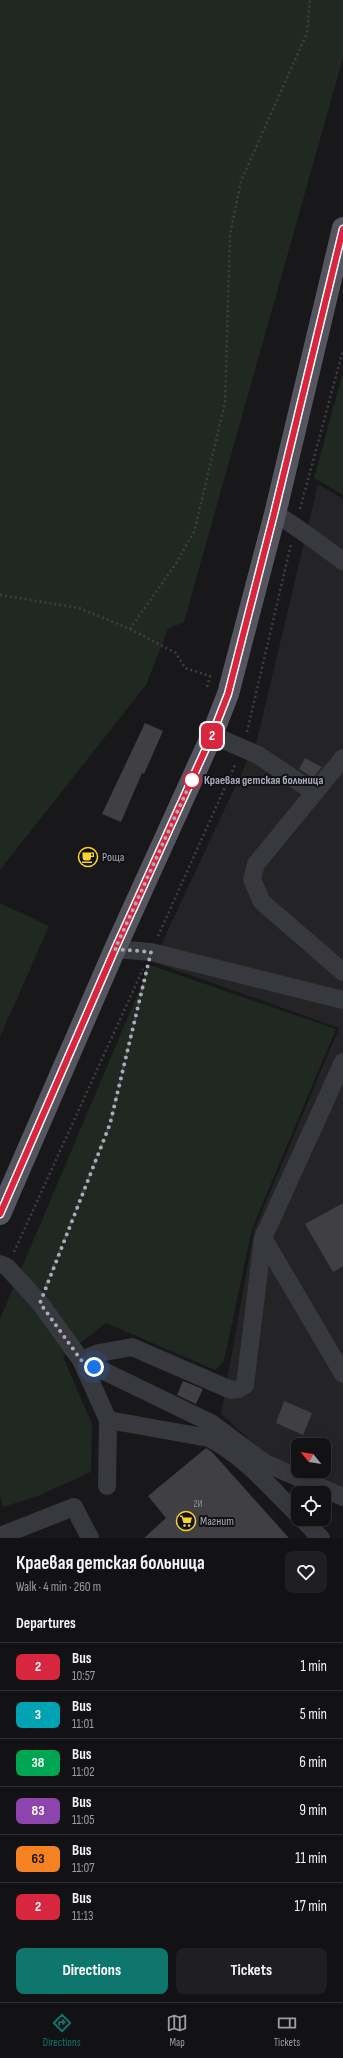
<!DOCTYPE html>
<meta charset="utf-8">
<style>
body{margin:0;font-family:"Sofia Sans Condensed",sans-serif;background:#1f1f21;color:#f1f3f6;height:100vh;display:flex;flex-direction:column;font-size:15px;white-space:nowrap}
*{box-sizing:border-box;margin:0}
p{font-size:13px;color:#9c9da0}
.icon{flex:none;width:22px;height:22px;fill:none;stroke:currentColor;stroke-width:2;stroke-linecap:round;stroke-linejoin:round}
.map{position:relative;height:1538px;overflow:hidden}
.details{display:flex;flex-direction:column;background:#121113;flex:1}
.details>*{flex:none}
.badge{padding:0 8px;border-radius:6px;font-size:14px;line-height:26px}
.needle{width:26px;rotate:300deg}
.fabs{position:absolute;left:291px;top:1438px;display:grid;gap:8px}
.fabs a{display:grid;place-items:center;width:40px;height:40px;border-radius:8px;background:#121113;box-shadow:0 4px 16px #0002,0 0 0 1px #313133;font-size:20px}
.you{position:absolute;width:20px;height:20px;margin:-10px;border:3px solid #fff;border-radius:50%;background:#1a73e8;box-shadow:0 0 0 6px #1a73e833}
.map>.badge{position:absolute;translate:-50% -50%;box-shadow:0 0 0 2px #fff}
h2{padding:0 16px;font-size:15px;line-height:36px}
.round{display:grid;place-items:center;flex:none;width:42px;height:42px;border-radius:8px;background:#1f1f21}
.overview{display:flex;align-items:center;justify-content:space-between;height:68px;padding:0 16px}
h1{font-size:19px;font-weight:700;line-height:30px}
.cta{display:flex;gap:8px;margin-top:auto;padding:8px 16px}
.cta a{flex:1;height:46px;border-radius:8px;background:#0f766e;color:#fff;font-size:16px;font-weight:700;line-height:46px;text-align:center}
.cta a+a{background:#1f1f21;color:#f1f3f6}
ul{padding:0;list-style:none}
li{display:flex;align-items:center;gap:12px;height:48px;padding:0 16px;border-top:1px solid #313133}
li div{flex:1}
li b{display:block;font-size:15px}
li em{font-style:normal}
li .badge{min-width:44px;font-weight:700;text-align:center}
.dock{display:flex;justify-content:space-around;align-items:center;height:56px;border-top:1px solid #313133;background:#121113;font-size:11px;color:#9c9da0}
.dock a{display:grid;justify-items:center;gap:2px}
.dock .on{color:#0f766e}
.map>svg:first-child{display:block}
</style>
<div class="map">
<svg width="343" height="1538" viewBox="0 0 343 1538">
<rect width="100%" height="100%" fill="#181719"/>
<path fill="#242326" d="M318 484 343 499V1488L304 1471H324V1445H298V1468L267 1455 221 1414 254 1230 339 1028 153 962 257 740Z"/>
<path fill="#1f2821" d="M0 0H343V58L184 622 168 629 146 685 0 870Z
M343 372V495L314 478Z
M0 903 49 926 0 1037Z
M150 965 336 1029 252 1229 224 1361 215 1370 106 1323 63 1357 92 1424 91 1472 38 1496 3 1507 0 1496V1319Z"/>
<path fill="#3f3f44" d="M145 723 163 731 144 774 142 773 121 822 102 814Z
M305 758 322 767 313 778 299 769Z
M343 1203V1266L333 1272 305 1224Z
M183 1381 203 1389 196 1404 177 1395Z
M284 1401 312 1413 303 1435 276 1423Z
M206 1448 212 1452 289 1538H144L166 1518 148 1496Z"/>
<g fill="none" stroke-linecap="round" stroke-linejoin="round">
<path stroke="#3e3f46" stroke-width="2.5" stroke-dasharray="2 3" stroke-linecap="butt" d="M300 509 343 350
M0 595 79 608 130 629 175 565 194 532 225 403 230 235 241 181 307 33 310 0
M130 629 176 653 185 668 210 676 207 687
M247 732 291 544
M158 936 236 763
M14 1252 143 969
M46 1285 110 1124 147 969"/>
<path stroke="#38383f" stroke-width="18" d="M275 514C299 527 320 545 343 561
M212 735 258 755 314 792
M343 758 256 864 252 879 262 902 343 972
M115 949 151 952 343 1000
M343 1062 263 1238 343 1374
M0 1264 7 1267 40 1303 81 1360 108 1420 107 1486
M81 1360 99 1353 132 1347 231 1390 239 1389 245 1385 263 1238
M81 1360 211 1423 265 1463 343 1497
M108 1420 209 1438C244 1456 271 1488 298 1515
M302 1519 321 1538
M0 1536 74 1507 90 1538"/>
<path stroke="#54555e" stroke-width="22" d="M0 1214 115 949 212 735 228 694 275 514 343 228"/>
</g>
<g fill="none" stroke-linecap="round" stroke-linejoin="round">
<g stroke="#fff" stroke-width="9">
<path id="line" d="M0 1214 115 949 212 735 228 694 274 514 343 229"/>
</g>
<use href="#line" stroke="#d7263d" stroke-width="6"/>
<path stroke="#a9abba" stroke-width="4" stroke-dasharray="0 7.2" d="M94 1367 81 1360 40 1303 110 1124 151 952 115 949 194 775 192 780"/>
</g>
<defs>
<g id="cafe-ring" transform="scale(1)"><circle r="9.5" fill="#121214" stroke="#f9d42f" stroke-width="1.5"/><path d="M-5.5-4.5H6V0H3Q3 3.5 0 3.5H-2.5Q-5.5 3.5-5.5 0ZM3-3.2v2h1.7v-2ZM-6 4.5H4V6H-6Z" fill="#f9d42f"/></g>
<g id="supermarket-ring" transform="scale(1)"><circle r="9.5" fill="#121214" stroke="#f9d42f" stroke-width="1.5"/><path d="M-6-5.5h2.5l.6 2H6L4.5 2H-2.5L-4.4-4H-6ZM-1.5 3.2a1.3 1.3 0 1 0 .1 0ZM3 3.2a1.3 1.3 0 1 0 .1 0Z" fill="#f9d42f"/></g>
</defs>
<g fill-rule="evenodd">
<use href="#cafe-ring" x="88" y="857"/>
<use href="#supermarket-ring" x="186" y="1521"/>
</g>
<circle fill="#fff" stroke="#d7263d" stroke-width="2" cx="192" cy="780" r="8"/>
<g text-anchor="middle" stroke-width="4" stroke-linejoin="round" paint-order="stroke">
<g font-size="10" fill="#8e909c">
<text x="198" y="1507">2И</text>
</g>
<g font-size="12" font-weight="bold" fill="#a9abba" stroke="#121214" text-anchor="start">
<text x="204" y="784">Краевая детская больница</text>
</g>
<g font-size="12" fill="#a9abba" stroke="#121214" text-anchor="start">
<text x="102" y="861">Роща</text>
<text x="200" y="1525">Магнит</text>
</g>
</g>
</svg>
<div class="fabs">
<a><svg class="needle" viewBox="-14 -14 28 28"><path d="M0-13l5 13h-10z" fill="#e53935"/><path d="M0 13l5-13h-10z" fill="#9c9da0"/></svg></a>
<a><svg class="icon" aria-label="locate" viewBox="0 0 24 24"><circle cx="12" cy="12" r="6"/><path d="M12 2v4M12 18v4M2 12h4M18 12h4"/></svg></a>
</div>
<div class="you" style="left:94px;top:1367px"></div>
<b class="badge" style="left:212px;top:736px;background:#d7263d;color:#fff">2</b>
</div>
<section class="details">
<div class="overview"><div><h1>Краевая детская больница</h1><p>Walk · 4 min · 260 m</p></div><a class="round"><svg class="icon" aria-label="heart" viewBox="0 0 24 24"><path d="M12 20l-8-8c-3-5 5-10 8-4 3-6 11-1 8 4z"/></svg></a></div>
<h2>Departures</h2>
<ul>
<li><span class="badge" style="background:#d7263d;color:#fff">2</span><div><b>Bus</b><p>10:57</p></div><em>1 min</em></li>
<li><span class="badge" style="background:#00a3b4;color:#fff">3</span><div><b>Bus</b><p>11:01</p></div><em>5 min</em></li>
<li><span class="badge" style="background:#00a651;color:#fff">38</span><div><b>Bus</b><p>11:02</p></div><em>6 min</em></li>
<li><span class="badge" style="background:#8e44ad;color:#fff">83</span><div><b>Bus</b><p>11:05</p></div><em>9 min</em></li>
<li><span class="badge" style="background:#f58220;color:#111">63</span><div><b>Bus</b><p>11:07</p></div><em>11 min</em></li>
<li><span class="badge" style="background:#d7263d;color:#fff">2</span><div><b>Bus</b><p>11:13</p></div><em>17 min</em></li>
</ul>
<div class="cta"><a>Directions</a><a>Tickets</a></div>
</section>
<nav class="dock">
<a class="on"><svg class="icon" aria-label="directions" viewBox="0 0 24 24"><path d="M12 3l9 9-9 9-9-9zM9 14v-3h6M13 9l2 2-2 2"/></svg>Directions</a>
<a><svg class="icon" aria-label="map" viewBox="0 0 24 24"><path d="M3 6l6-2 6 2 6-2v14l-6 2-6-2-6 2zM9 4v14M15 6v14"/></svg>Map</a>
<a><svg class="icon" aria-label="tickets" viewBox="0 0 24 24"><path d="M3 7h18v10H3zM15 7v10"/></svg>Tickets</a>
</nav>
